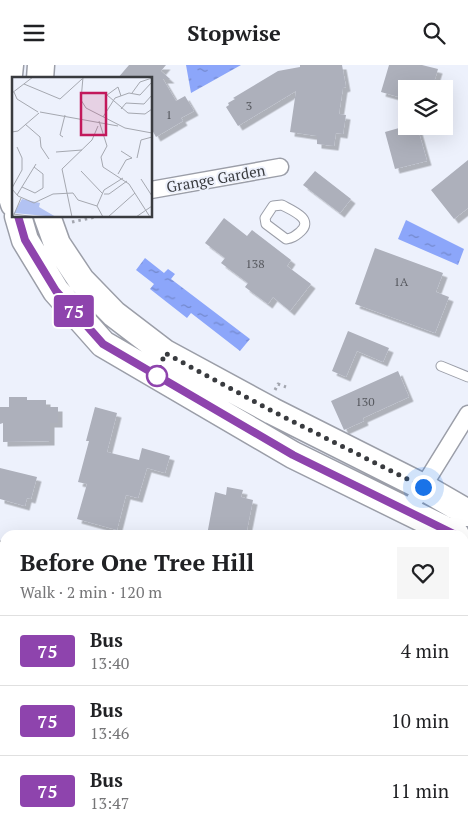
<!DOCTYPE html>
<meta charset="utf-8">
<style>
body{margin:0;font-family:"PT Serif",serif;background:#f6f6f6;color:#202124;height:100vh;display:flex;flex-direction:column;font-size:19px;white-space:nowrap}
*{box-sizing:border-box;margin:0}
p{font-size:16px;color:#757577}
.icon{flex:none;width:28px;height:28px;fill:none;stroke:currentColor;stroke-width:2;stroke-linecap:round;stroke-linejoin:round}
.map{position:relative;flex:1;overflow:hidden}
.panel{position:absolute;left:0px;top:465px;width:469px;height:305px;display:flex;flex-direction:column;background:#fff;border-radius:15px 15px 0 0;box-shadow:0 5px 20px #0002}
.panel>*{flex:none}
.badge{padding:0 10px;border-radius:4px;font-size:18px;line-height:32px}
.tools{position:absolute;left:398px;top:15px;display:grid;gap:10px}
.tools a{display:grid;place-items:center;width:55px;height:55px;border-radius:0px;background:#fff;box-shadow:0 5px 20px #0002;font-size:25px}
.you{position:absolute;width:25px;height:25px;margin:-12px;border:4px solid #fff;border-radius:50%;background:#1a73e8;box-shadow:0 0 0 8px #1a73e833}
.map>.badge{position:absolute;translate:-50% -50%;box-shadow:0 0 0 2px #fff}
.round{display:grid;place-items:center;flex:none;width:52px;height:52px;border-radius:0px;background:#f6f6f6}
.headline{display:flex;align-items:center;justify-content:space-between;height:85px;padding:0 20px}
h1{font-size:24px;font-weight:700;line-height:38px}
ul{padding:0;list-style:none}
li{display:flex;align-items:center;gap:15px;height:70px;padding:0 20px;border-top:1px solid #e0e0e0}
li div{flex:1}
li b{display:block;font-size:19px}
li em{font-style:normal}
li .badge{min-width:55px;font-weight:700;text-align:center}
header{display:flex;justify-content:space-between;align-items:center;height:65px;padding:0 20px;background:#fff;font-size:22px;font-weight:700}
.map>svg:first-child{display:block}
</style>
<header><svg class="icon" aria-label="menu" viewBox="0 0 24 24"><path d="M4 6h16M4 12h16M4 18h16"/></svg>Stopwise<svg class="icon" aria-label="search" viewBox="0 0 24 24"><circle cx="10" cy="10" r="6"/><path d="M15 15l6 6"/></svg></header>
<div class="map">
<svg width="468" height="770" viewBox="0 0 468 770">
<defs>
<pattern id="water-ripples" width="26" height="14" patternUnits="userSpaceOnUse" patternTransform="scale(1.25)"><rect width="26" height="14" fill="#8ca6fa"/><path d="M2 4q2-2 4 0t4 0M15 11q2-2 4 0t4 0" fill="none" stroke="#7388cc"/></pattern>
<filter id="shadow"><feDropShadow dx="4.5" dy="4.5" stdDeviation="0" flood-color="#0004"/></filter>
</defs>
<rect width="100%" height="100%" fill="#edf1fc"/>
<path fill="url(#water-ripples)" d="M186 0H241L191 28Z
M406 155 464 184 458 200 398 174Z
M145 193 164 208 168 204 175 209 171 214 250 274 240 286 191 248 187 253 150 224 154 219 136 205Z"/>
<path fill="#adb0bb" filter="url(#shadow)" d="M129 0H166L161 6 170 14H163L176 36 185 31 194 46 181 53 183 56 156 72 151 63V14H117Z
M300 0H342L346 22 343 23 339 49 346 50 343 69 336 68 334 81 317 79V71L290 67 296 26 238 61 226 42 229 40 228 38 235 34 233 33 278 6 300 2Z
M389 0H422L438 4 432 24H406V34L381 27Z
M406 61H417L427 96 395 104 385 67Z
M468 95V143L454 154 431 125Z
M315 106 351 134 340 148 303 120Z
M224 153 247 171 252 165 291 195 287 201 311 219 290 246 273 232 268 239 245 222 248 218 221 198 225 193 205 178Z
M375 183 443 208 436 227 449 232 435 268 355 239Z
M348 266 389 283 383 297 357 286 346 312 332 306Z
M398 306 409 332 363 353 364 356 344 365 331 336Z
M9 332H27V335H46V342H58V358H50V376L3 377V358L0 359V342H9Z
M95 342 117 348 107 387 139 395 142 383 170 391 165 408 147 403 138 433 126 430 117 465 77 454 87 419 78 417 89 376H86Z
M0 403 37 412 31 434 27 433 25 441 0 434Z
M227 422 243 425 241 432 253 435 246 470H207L215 427 226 430Z"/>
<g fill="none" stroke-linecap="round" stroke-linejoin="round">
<g stroke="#9b9ea8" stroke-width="11">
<path id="service" d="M282 140C291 145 315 154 300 167 295 171 293 173 286 174L266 159 265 153 273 141Z
M441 301 468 312
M464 604 468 607"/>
</g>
<g stroke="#9b9ea8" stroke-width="19">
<path id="minor" d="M151 125 280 102
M408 446 468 349
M0 485 5 486
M464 551 468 552
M381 765 383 770
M253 770 255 765"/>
</g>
<g stroke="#9b9ea8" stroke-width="29">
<path id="primary" d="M10 0 4 57 10 126 14 139
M40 14 41 0
M18 151 25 175 56 226 103 279 293 390 456 470
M47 151 57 179 81 215 114 249 165 288 272 346 423 422 468 448"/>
</g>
<path stroke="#a3a6af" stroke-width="3" stroke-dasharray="2.5 4" stroke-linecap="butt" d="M72 157 100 151
M275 325 278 319 286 322
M8 469 17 470
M232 770 235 765"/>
<use href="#service" stroke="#fff" stroke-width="9"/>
<use href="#minor" stroke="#fff" stroke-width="16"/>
<use href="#primary" stroke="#fff" stroke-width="26"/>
</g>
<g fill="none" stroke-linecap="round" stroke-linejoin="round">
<g stroke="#fff" stroke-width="11">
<path id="line" d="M18 151 25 175 56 226 103 279 293 390 456 470"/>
</g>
<use href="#line" stroke="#8e44ad" stroke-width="8"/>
<path stroke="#393b3f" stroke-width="5" stroke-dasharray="0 9" d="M157 311 165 288 272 346 423 422"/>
</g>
<circle fill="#fff" stroke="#8e44ad" stroke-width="2.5" cx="157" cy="311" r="10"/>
<g text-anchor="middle" stroke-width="4" stroke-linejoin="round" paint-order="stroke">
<g font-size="12" fill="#56585e">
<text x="249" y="45">3</text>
<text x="169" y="54">1</text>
<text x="255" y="203">138</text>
<text x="401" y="221">1A</text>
<text x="365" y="341">130</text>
</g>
<g font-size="15" fill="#393b3f" stroke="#edf1fc">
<text transform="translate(216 114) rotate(-10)" y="5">Grange Garden</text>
</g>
</g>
<g transform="translate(12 12)">
<rect width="140" height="140" fill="#edf1fc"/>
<path d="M10 122 28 126 27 130 44 140 2 136Z" fill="#b2c2f2"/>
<path fill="none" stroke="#a5a8b0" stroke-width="1" d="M71 0 69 23 74 31 113 51 140 56M12 7 48 22 70 2M2 15 5 22 26 35M0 16 21 0M120 16 128 5 140 1M109 19 106 10 95 18 116 36 133 37 140 32M109 32 114 26 132 27 140 18M28 35 106 49M91 40 103 21 117 16 128 18 140 5 139 1M87 44 95 69 89 80 91 90 117 107 138 140M13 47 28 60 29 70 37 82M0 55 6 54 27 36M51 60 48 58 53 38M44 75 70 73M125 81 129 63 140 60M69 94 90 116M106 97 114 83 120 81 109 74M129 102 140 119M10 110 23 116 31 111V97L22 90M0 111 10 93V81L5 70M0 112 6 119 22 126 41 117 61 116M61 116 66 123 85 129 91 140M92 117H97L115 104M5 118 24 87M85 129 92 113 111 101M1 137 25 140M1 140 9 121M60 140 50 92 80 63 86 49M96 140 123 116M124 140 140 129"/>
<path fill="#c2185b" fill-opacity="0.15" stroke="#c2185b" stroke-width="2.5" d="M69 16H94V58H69Z"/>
<rect width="140" height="140" fill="none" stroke="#393b3f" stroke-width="2.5"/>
</g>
</svg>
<div class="tools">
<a><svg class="icon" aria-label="layers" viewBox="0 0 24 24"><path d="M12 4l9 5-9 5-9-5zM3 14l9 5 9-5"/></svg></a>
</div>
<div class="you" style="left:423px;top:422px"></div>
<b class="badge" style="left:74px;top:246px;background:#8e44ad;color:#fff">75</b>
<section class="panel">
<div class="headline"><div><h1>Before One Tree Hill</h1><p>Walk · 2 min · 120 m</p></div><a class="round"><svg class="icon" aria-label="heart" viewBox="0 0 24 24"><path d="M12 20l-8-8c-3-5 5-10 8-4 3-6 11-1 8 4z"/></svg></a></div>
<ul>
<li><span class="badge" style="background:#8e44ad;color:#fff">75</span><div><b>Bus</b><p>13:40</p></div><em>4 min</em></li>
<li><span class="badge" style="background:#8e44ad;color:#fff">75</span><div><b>Bus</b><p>13:46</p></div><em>10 min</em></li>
<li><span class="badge" style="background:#8e44ad;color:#fff">75</span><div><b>Bus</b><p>13:47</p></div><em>11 min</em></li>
</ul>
</section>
</div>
